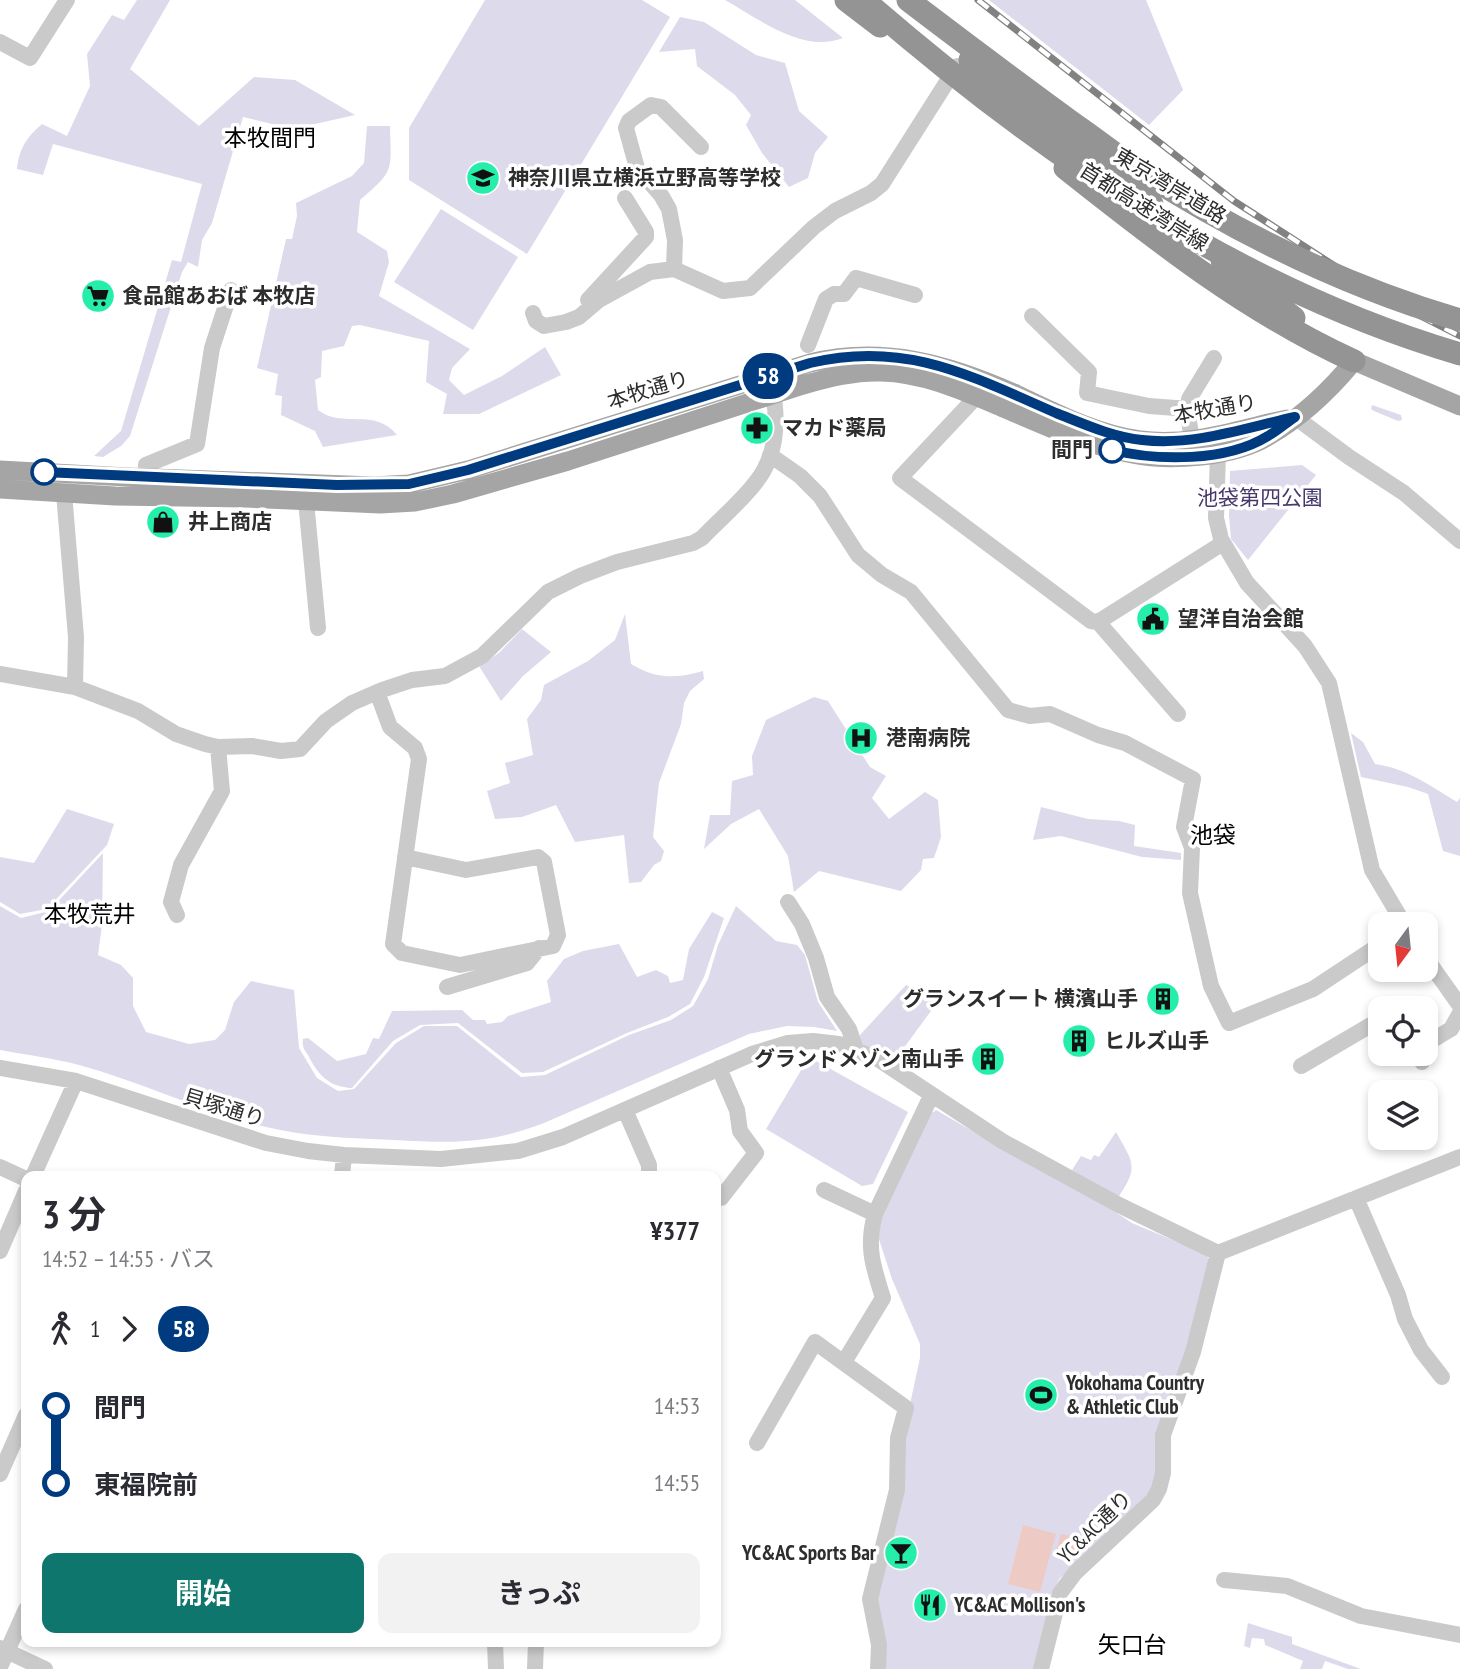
<!DOCTYPE html>
<html lang="ja">
<meta charset="utf-8">
<style>
body{margin:0;font-family:"PT Sans Narrow","Noto Sans JP",sans-serif;background:#f2f2f3;color:#2b2b33;height:100vh;display:flex;flex-direction:column;font-size:26px;white-space:nowrap}
*{box-sizing:border-box;margin:0}
p{font-size:23px;color:#7c7c81}
.icon{flex:none;width:38px;height:38px;fill:none;stroke:currentColor;stroke-width:2;stroke-linecap:round;stroke-linejoin:round}
.map{position:relative;flex:1;overflow:hidden}
.drawer{position:absolute;left:21px;top:1171px;width:700px;height:476px;display:flex;flex-direction:column;background:#fff;border-radius:14px;box-shadow:0 4px 10px #0003}
.drawer>*{flex:none}
.badge{padding:0 14px;border-radius:23px;font-size:24px;line-height:46px}
.needle{width:46px;rotate:195deg}
.controls{position:absolute;left:1368px;top:912px;display:grid;gap:14px}
.controls a{display:grid;place-items:center;width:70px;height:70px;border-radius:14px;background:#fff;box-shadow:0 4px 10px #0003;font-size:35px}
.map>.badge{position:absolute;translate:-50% -50%;box-shadow:0 0 0 4px #fff}
.legs{display:flex;align-items:center;gap:10px;height:77px;padding:0 21px;font-size:23px}
.legs p{margin-inline-start:auto}
.head{display:flex;align-items:center;justify-content:space-between;height:119px;padding:0 21px}
h1{font-size:38px;font-weight:700;line-height:52px}
.button{display:flex;gap:14px;margin-top:auto;padding:14px 21px}
.button a{flex:1;height:80px;border-radius:14px;background:#0f766e;color:#fff;font-size:28px;font-weight:700;line-height:80px;text-align:center}
.button a+a{background:#f2f2f3;color:#2b2b33}
ul{padding:0 21px;list-style:none}
li{display:flex;align-items:center;gap:24px;height:77px;font-size:26px}
li i{display:grid;place-items:center;width:10px;height:100%;margin:0 9px;background:currentColor}
li i::after{content:'';width:18px;height:18px;margin:-9px;border:5px solid;border-radius:50%;background:#fff}
li p{margin-inline-start:auto}
li:first-child i{background:linear-gradient(#0000 50%,currentColor 0)}
li:last-child i{background:linear-gradient(currentColor 50%,#0000 0)}
.map>svg:first-child{display:block}
</style>
<div class="map">
<svg width="1460" height="1669" viewBox="0 0 1460 1669">
<rect width="100%" height="100%" fill="#fff"/>
<path fill="#dddaec" d="M137 0H170L130 69 199 126 254 77 295 80 355 115 293 129 243 117 212 223 202 240 198 267 188 262 182 272 130 436 121 446 103 457 94 456 121 431 172 260 181 262 202 184 53 144 43 175 17 169C19 148 27 137 42 124L67 136 90 86 87 54 112 15 124 20Z
M485 0H642L670 17 527 254 409 180V128Z
M725 0H795L843 38C803 54 759 19 725 0Z
M989 0H1146L1183 90 1149 125Z
M680 17 704 22 756 55 785 63 799 111 828 137 815 153 808 178 789 187 762 153 746 125 751 115 735 95 697 66 695 49 659 52Z
M367 126H390C391 171 395 170 360 200L357 232 387 251 389 262 379 296 470 349 452 368 449 380 464 395 502 376 545 347 561 375 479 414H443L447 394 426 382 429 341 360 325 352 326 344 346 322 351 321 377 315 380 318 410C342 429 375 407 397 435L323 447 315 431 281 415 282 396 275 395 278 374 257 368 286 239H292L297 216 296 203 352 176 364 163Z
M441 209 518 257 473 330 394 282Z
M1372 405 1401 415 1402 420 1398 421 1374 411 1371 409Z
M1302 465 1316 475 1248 560 1231 539 1229 516 1230 471Z
M625 614 631 664C656 679 675 679 703 671L704 679 690 691 684 703 681 724 659 783 653 837 664 851 661 861 654 865 641 882 629 883 624 835 575 842 556 805 522 817 495 819 487 791 510 783 505 763 533 755 527 719 541 700 544 685 588 661 615 640Z
M522 629 551 652 523 676 501 701 479 666 499 653Z
M814 697 828 701 870 767 886 776 872 798 889 819 925 792 938 800 941 837 934 858 923 859 921 870 901 891 819 871 794 892 788 856 759 809 731 824 704 849 710 815H730L732 781 753 775 752 756 766 720Z
M1351 733 1363 742 1375 764C1406 768 1431 786 1457 802L1460 798V856L1443 851 1428 794 1408 787 1361 777Z
M1041 807 1088 819 1119 821 1135 825 1134 846 1181 853V860L1142 857 1061 836 1033 840Z
M67 809 114 824 107 845 47 909 20 914 0 902V857L34 863Z
M103 853 102 925 98 955 121 965 133 978V1006L146 1032 189 1044 215 1040 225 1030 234 1002 251 981 294 990 299 1048 317 1078 338 1091 354 1089 396 1043 424 1026H457L521 1077 545 1075 629 1035 671 1020 693 1006 708 979 718 945 736 906 776 941 797 945 805 955 818 1002 837 1031 814 1027 787 1026 749 1034 544 1123C487 1145 453 1143 393 1140 350 1138 307 1137 266 1127 202 1112 142 1082 79 1065 53 1058 26 1055 0 1050V906L21 918 49 911Z
M712 912 724 918 704 977 690 1004 668 1017 627 1033 543 1072 522 1073 458 1023 420 1025 393 1041 352 1088C329 1087 318 1075 308 1055 304 1049 302 1047 303 1039L308 1038 337 1061 366 1054 373 1038 379 1039 392 1011 462 1010 473 1020H485L487 1024 502 1022 508 1016 551 1002 547 981 564 959 583 951 619 944 637 977 656 970 668 976 670 983 683 980 689 949Z
M906 985 939 1000 895 1060 860 1045V1035Z
M809 1057 908 1112 873 1184 862 1186 766 1129Z
M936 1110 998 1146 1088 1194 1132 1223 1206 1254 1210 1262 1150 1496 1084 1560 1060 1578 1048 1600 1046 1621 1036 1669H885L875 1591 902 1441 920 1358V1344L892 1279 875 1227 926 1117Z
M1116 1132C1134 1164 1139 1167 1117 1199L1072 1170 1081 1156 1091 1160 1094 1155 1099 1157Z
M1248 1623 1292 1637V1644L1361 1669H1348L1325 1661 1322 1669H1300L1303 1661 1265 1645 1264 1639 1252 1638 1250 1648 1244 1646Z"/>
<path fill="#edcac4" d="M1023 1525 1056 1534 1040 1592 1008 1584Z
M1061 1534 1079 1538 1075 1555 1056 1551Z"/>
<g fill="none" stroke-linecap="round" stroke-linejoin="round">
<path stroke="#cacaca" stroke-width="16" d="M0 42 30 58 67 0
M674 269 675 240 669 209 661 195 637 168 626 128 629 121 651 105 661 107 701 147
M588 300 646 237V232L625 198
M533 313 536 321 544 326 566 322 579 317 599 300 650 272 674 269 723 291 750 288 814 227 835 211 871 193 882 184 957 66
M1032 316 1089 372 1087 393 1149 406 1189 409
M808 345 826 299 834 294H844L856 278 915 295
M977 396 900 478 1091 621 1098 622 1178 714
M1295 417 1349 457 1404 493 1460 541
M1192 439 1188 416 1189 399 1214 358
M1218 453 1216 518 1221 539 1247 583 1305 646 1329 683 1372 870 1404 924
M770 455 800 476 820 496 858 555 882 575 911 592 1008 710 1030 716 1050 714 1098 735 1125 743 1193 779 1184 827 1192 848 1190 893 1211 986 1229 1023 1313 989 1381 944
M145 487 146 465 197 444 212 348 231 290
M64 493 76 637 75 687
M306 501 318 628
M1098 622 1223 543
M0 674 75 687 138 711 176 734 205 744 218 747 252 746 281 751 300 749 326 721 352 703 382 690 412 680 445 676 482 656 548 592 580 576 617 562 693 543 702 538C720 519 752 492 764 470 778 445 778 411 771 385
M377 692 390 727 415 748 419 759 393 944 402 953 460 965 553 946 558 935 544 862 538 857 466 870 405 857
M788 902 802 924 816 958 827 997 849 1029 856 1050
M177 915 171 902 181 865 222 791 218 747
M1426 958 1460 1006
M447 987 527 963 539 948
M1426 1044 1451 1029 1460 1013
M1417 1054 1422 1062
M1301 1066 1381 1019
M0 1068 76 1081 266 1143 308 1151 344 1155 441 1159 518 1151 563 1137 752 1054 788 1043 813 1041 839 1044 878 1059 1002 1141 1119 1205 1218 1253 1460 1157
M625 1110 649 1165V1176
M0 1167 26 1179
M33 1176 76 1081
M342 1176 344 1155
M824 1190 875 1214
M1356 1198 1398 1295 1405 1319 1421 1350 1442 1377
M716 1199 721 1198 756 1153 740 1131 737 1110 719 1068
M0 1251 26 1191
M844 1362 883 1298C873 1266 866 1247 875 1214L931 1096
M757 1443 815 1342 906 1408 898 1438 897 1490 870 1599 879 1645 878 1669
M0 1474 26 1415
M1224 1580 1287 1586 1361 1616 1460 1635
M495 1642 496 1669
M0 1648 45 1669
M0 1667 26 1609
M535 1669 536 1642
M1041 1669 1060 1593 1075 1573 1153 1500 1159 1489 1163 1473V1435L1193 1352 1218 1253"/>
<path stroke="#a5a5a5" stroke-width="19" d="M0 470 127 477 374 486 409 484 468 470 810 363C883 345 949 364 1016 394 1056 413 1097 434 1140 440 1191 447 1239 429 1287 419
M0 489 115 496 245 498 380 504 415 502 453 494 568 461 803 385C828 378 855 371 881 372 926 373 968 393 1008 410 1048 427 1089 446 1132 454 1171 462 1233 457 1267 437 1301 418 1330 390 1354 361L1460 406"/>
<path stroke="#949494" stroke-width="23" d="M846 0 880 26
M970 60 1152 204
M1065 168C1157 241 1247 312 1354 361
M1222 260 1294 318"/>
<g stroke="#828282" stroke-width="7">
<path id="rail" d="M978 0 1234 201 1383 297 1460 336"/>
</g>
<use href="#rail" stroke="#fff" stroke-width="4.5" stroke-dasharray="13" stroke-linecap="butt"/>
<path stroke="#949494" stroke-width="23" d="M864 0C1039 152 1236 288 1460 354
M908 0C963 42 1018 83 1074 124 1096 139 1117 156 1139 170 1239 234 1347 287 1460 320"/>
</g>
<g fill="none" stroke-linecap="round" stroke-linejoin="round">
<g stroke="#fff" stroke-width="16">
<path id="line-1" d="M44 472 337 485 409 484 468 470 810 363C906 340 971 376 1056 413 1084 424 1112 437 1142 440 1195 446 1245 428 1295 417 1286 423 1277 431 1268 436 1226 462 1158 461 1112 450"/>
</g>
<use href="#line-1" stroke="#003b80" stroke-width="10"/>
</g>
<defs>
<g id="school-disc" transform="scale(1.75)"><circle r="9.5" fill="#25eeab" stroke="#fff"/><path d="M0-5L7-2L0 1L-7-2ZM-4 1L0 2.5L4 1V4Q0 6-4 4Z" fill="#111"/></g>
<g id="supermarket-disc" transform="scale(1.75)"><circle r="9.5" fill="#25eeab" stroke="#fff"/><path d="M-6-5.5h2.5l.6 2H6L4.5 2H-2.5L-4.4-4H-6ZM-1.5 3.2a1.3 1.3 0 1 0 .1 0ZM3 3.2a1.3 1.3 0 1 0 .1 0Z" fill="#111"/></g>
<g id="pharmacy-disc" transform="scale(1.75)"><circle r="9.5" fill="#25eeab" stroke="#fff"/><path d="M-2-6h4v4h4v4h-4v4h-4v-4h-4v-4h4Z" fill="#111"/></g>
<g id="shop-disc" transform="scale(1.75)"><circle r="9.5" fill="#25eeab" stroke="#fff"/><path d="M-5-2.5h2.3a2.7 3.5 0 0 1 5.4 0H5L5.5 6h-11ZM-1.5-2.5h3a1.5 2.3 0 0 0-3 0Z" fill="#111"/></g>
<g id="civic-disc" transform="scale(1.75)"><circle r="9.5" fill="#25eeab" stroke="#fff"/><path d="M-.6-6.5H3V-4.5H.6V-3L4-1V1h2V6H-6V1h2V-1L-.6-3ZM-1.2 2.5V6h2.4V2.5Z" fill="#111"/></g>
<g id="hospital-disc" transform="scale(1.75)"><circle r="9.5" fill="#25eeab" stroke="#fff"/><path d="M-5-5h3v3.5h4V-5h3V5h-3V1.5h-4V5h-3Z" fill="#111"/></g>
<g id="building-disc" transform="scale(1.75)"><circle r="9.5" fill="#25eeab" stroke="#fff"/><path d="M-4-6H4V6H1V3H-1V6H-4ZM-2.5-4.3h1.7v1.8h-1.7ZM.8-4.3h1.7v1.8H.8ZM-2.5-1h1.7V.8h-1.7ZM.8-1h1.7V.8H.8Z" fill="#111"/></g>
<g id="stadium-disc" transform="scale(1.75)"><circle r="9.5" fill="#25eeab" stroke="#fff"/><path d="M0-5a6.5 5 0 1 0 0 10a6.5 5 0 1 0 0-10ZM-3.5-1.8h7v3.6h-7Z" fill="#111"/></g>
<g id="bar-disc" transform="scale(1.75)"><circle r="9.5" fill="#25eeab" stroke="#fff"/><path d="M-6-5H6L.8 .8V4.5H3.5V6h-7V4.5H-.8V.8Z" fill="#111"/></g>
<g id="restaurant-disc" transform="scale(1.75)"><circle r="9.5" fill="#25eeab" stroke="#fff"/><path d="M-5-6h1v4h1v-4h1v4h1v-4h1v5L-1.5 .5V6h-2V.5L-5-1ZM5-6V6H3V1.5H1.5Q1.5-4 5-6Z" fill="#111"/></g>
</defs>
<g fill-rule="evenodd">
<use href="#school-disc" x="483" y="178"/>
<use href="#supermarket-disc" x="98" y="296"/>
<use href="#pharmacy-disc" x="757" y="428"/>
<use href="#shop-disc" x="163" y="522"/>
<use href="#civic-disc" x="1153" y="619"/>
<use href="#hospital-disc" x="861" y="738"/>
<use href="#building-disc" x="1163" y="999"/>
<use href="#building-disc" x="1079" y="1041"/>
<use href="#building-disc" x="988" y="1059"/>
<use href="#stadium-disc" x="1041" y="1395"/>
<use href="#bar-disc" x="901" y="1553"/>
<use href="#restaurant-disc" x="930" y="1605"/>
</g>
<g fill="#fff" stroke="#003b80" stroke-width="3.5">
<circle cx="1112" cy="450" r="12"/>
<circle cx="44" cy="472" r="12"/>
</g>
<g text-anchor="middle" stroke-width="7" stroke-linejoin="round" paint-order="stroke">
<g font-size="21" font-weight="bold" fill="#2d2d2d" stroke="#fff" text-anchor="start">
<text x="508" y="185">神奈川県立横浜立野高等学校</text>
<text x="122" y="303">食品館あおば 本牧店</text>
<text x="782" y="435">マカド薬局</text>
<text x="188" y="529">井上商店</text>
<text x="1178" y="626">望洋自治会館</text>
<text x="886" y="745">港南病院</text>
<text x="1138" y="1006" text-anchor="end">グランスイート 横濱山手</text>
<text x="1104" y="1048">ヒルズ山手</text>
<text x="964" y="1066" text-anchor="end">グランドメゾン南山手</text>
<text x="1066" y="1390">Yokohama Country<tspan x="1066" dy="24">&amp; Athletic Club</tspan></text>
<text x="876" y="1560" text-anchor="end">YC&amp;AC Sports Bar</text>
<text x="954" y="1612">YC&amp;AC Mollison's</text>
</g>
<g font-size="21" fill="#2d2d2d" stroke="#fff">
<text transform="translate(1170 186) rotate(31)" y="7">東京湾岸道路</text>
<text transform="translate(1144 207) rotate(32)" y="7">首都高速湾岸線</text>
<text transform="translate(648 390) rotate(-17)" y="7">本牧通り</text>
<text transform="translate(1215 409) rotate(-10)" y="7">本牧通り</text>
<text transform="translate(224 1108) rotate(17)" y="7">貝塚通り</text>
<text transform="translate(1095 1527) rotate(-44)" y="7">YC&amp;AC通り</text>
</g>
<g font-size="21" font-weight="bold" fill="#2d2d2d" stroke="#fff" text-anchor="end">
<text x="1093" y="457">間門</text>
</g>
<g font-size="21" fill="#46386b" stroke="#fff">
<text x="1260" y="505">池袋第四公園</text>
</g>
<g font-size="23" fill="#000" stroke="#fff">
<text x="270" y="146">本牧間門</text>
<text x="1213" y="843">池袋</text>
<text x="90" y="922">本牧荒井</text>
<text x="1132" y="1653">矢口台</text>
</g>
</g>
</svg>
<div class="controls">
<a><svg class="needle" viewBox="-14 -14 28 28"><path d="M0-13l5 13h-10z" fill="#e53935"/><path d="M0 13l5-13h-10z" fill="#7c7c81"/></svg></a>
<a><svg class="icon" aria-label="locate" viewBox="0 0 24 24"><circle cx="12" cy="12" r="6"/><path d="M12 2v4M12 18v4M2 12h4M18 12h4"/></svg></a>
<a><svg class="icon" aria-label="layers" viewBox="0 0 24 24"><path d="M12 4l9 5-9 5-9-5zM3 14l9 5 9-5"/></svg></a>
</div>
<b class="badge" style="left:768px;top:376px;background:#003b80;color:#fff">58</b>
<section class="drawer">
<div class="head"><div><h1>3 分</h1><p>14:52 – 14:55 · バス</p></div><b>¥377</b></div>
<div class="legs"><svg class="icon" aria-label="walk" viewBox="0 0 24 24"><circle cx="13" cy="4" r="2"/><path d="M13 8l-2 6 4 7M11 14l-3 7M7 12l3-4h3l4 4"/></svg>1<svg class="icon" aria-label="forward" viewBox="0 0 24 24"><path d="M9 5l7 7-7 7"/></svg><b class="badge" style="background:#003b80;color:#fff">58</b></div>
<ul>
<li><i style="color:#003b80"></i><b>間門</b><p>14:53</p></li>
<li><i style="color:#003b80"></i><b>東福院前</b><p>14:55</p></li>
</ul>
<div class="button"><a>開始</a><a>きっぷ</a></div>
</section>
</div>
